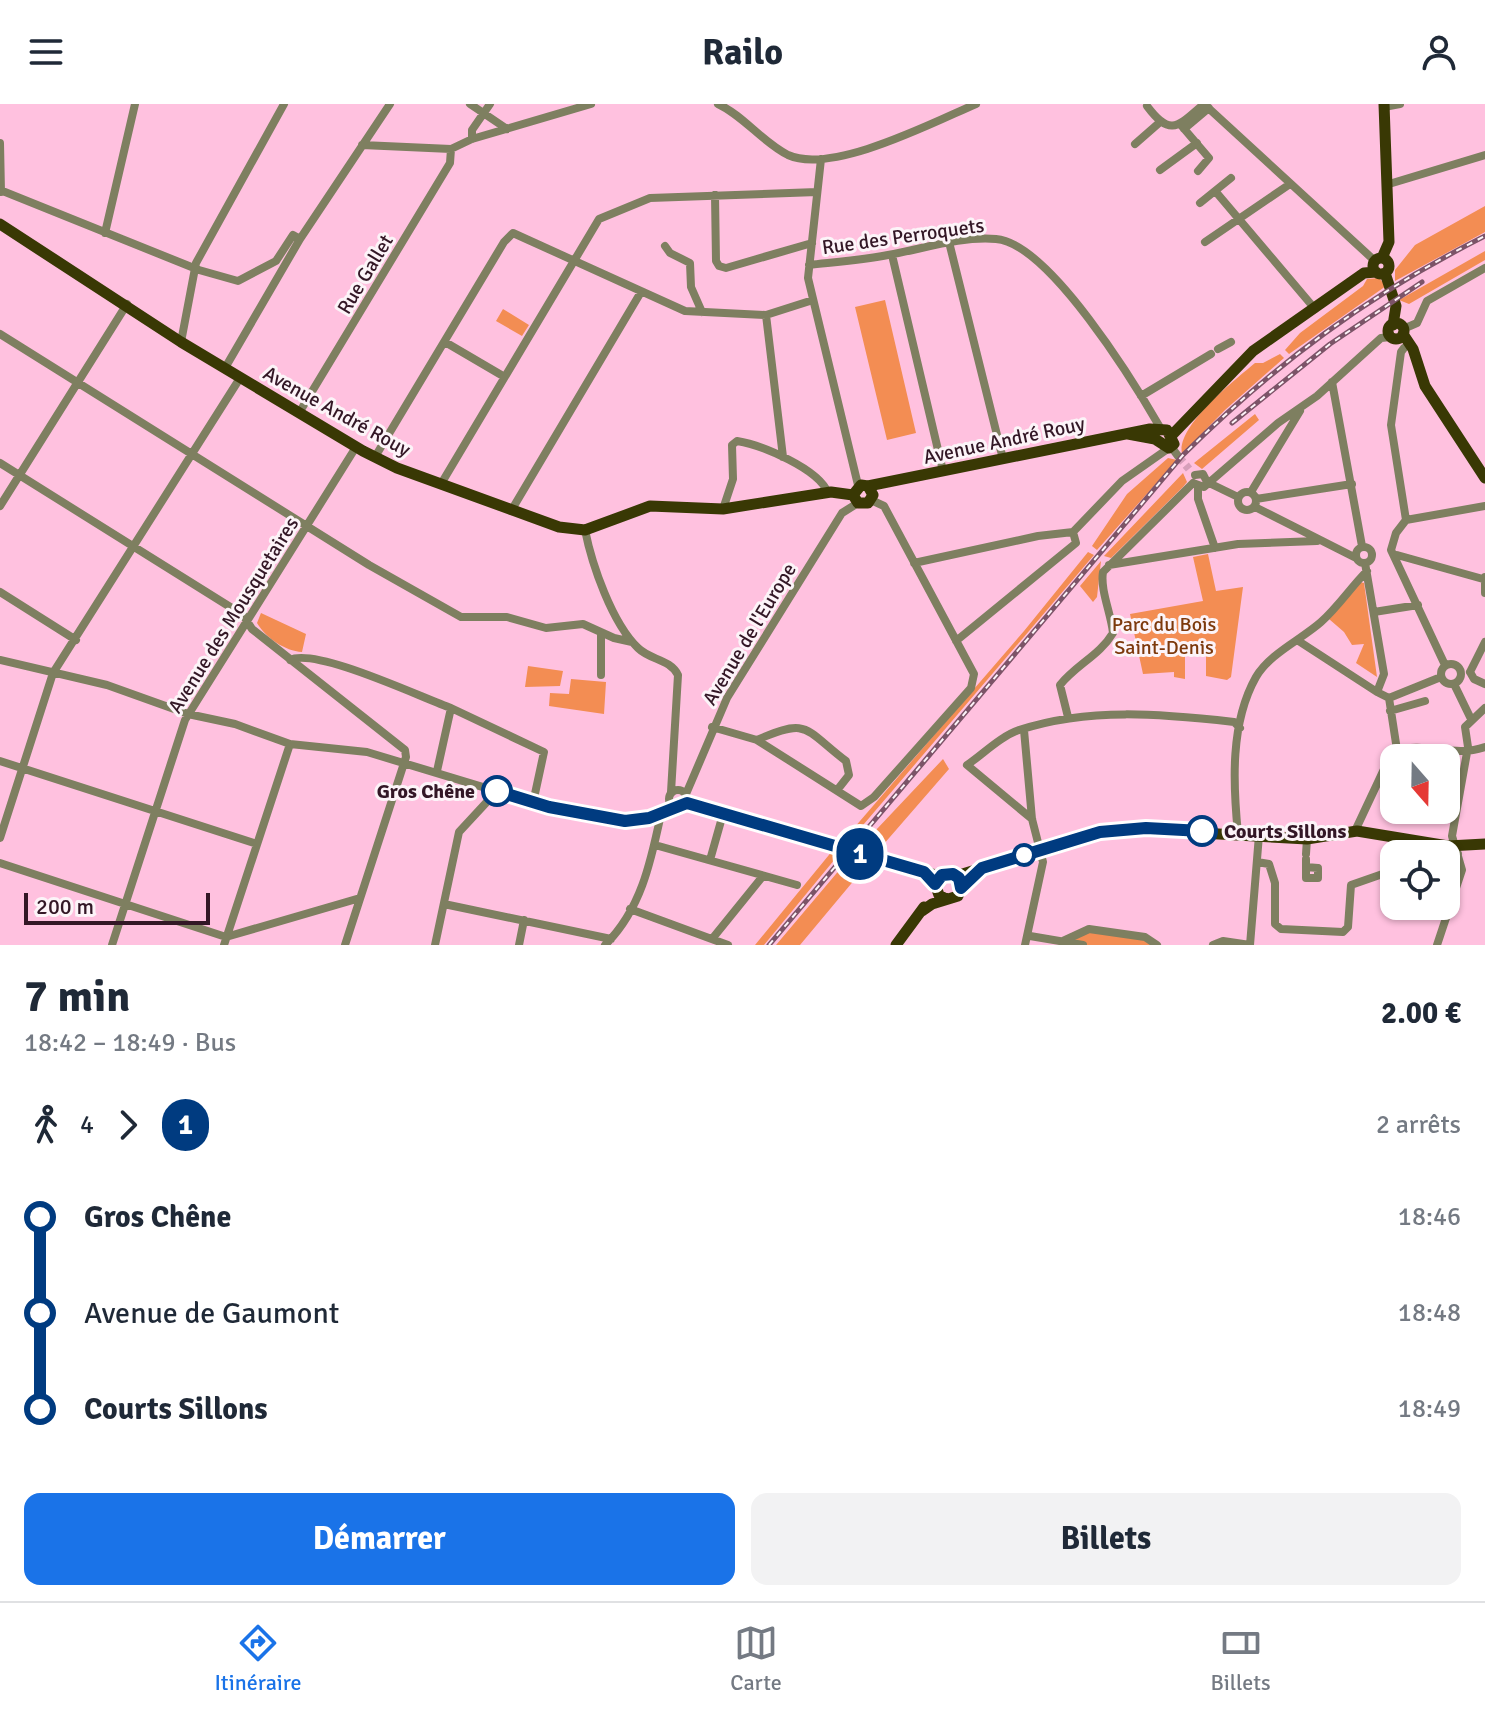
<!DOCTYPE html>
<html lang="fr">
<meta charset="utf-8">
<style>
body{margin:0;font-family:Signika,sans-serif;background:#f2f2f3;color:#1f2937;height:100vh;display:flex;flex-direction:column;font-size:30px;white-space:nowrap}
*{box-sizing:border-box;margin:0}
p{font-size:26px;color:#747a83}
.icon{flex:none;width:44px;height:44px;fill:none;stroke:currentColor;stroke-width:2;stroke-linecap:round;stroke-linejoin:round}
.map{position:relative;height:841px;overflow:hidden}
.details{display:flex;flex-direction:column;background:#fff;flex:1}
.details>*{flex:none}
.badge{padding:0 16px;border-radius:26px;font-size:28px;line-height:52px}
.needle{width:52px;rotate:160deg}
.fabs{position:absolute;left:1380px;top:640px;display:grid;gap:16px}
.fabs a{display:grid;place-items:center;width:80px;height:80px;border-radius:16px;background:#fff;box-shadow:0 2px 6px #0004;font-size:40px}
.scale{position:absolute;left:24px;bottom:20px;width:186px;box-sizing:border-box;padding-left:8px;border:4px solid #331726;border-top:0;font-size:22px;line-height:28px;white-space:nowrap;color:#331726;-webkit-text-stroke:6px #fcf4f8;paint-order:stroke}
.map>.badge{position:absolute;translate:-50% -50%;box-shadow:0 0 0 4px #fff}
.legs{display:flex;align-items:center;gap:12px;height:88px;padding:0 24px;font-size:26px}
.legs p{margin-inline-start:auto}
.overview{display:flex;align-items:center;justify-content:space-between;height:136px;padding:0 24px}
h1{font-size:44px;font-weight:700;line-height:60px}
.button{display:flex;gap:16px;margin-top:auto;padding:16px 24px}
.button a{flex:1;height:92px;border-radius:16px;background:#1a73e8;color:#fff;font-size:32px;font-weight:700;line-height:92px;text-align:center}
.button a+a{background:#f2f2f3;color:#1f2937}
ul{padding:0 24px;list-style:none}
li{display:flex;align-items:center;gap:28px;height:96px;font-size:30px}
li i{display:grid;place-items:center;width:12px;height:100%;margin:0 10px;background:currentColor}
li i::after{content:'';width:20px;height:20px;margin:-10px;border:6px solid;border-radius:50%;background:#fff}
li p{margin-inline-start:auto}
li:first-child i{background:linear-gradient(#0000 50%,currentColor 0)}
li:last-child i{background:linear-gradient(currentColor 50%,#0000 0)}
header{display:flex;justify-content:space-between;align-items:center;height:104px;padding:0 24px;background:#fff;font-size:36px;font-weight:700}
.menu{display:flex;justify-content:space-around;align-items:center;height:112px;border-top:2px solid #e0e1e3;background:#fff;font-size:22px;color:#747a83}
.menu a{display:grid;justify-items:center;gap:4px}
.menu .on{color:#1a73e8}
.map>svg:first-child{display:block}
</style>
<header><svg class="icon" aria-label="menu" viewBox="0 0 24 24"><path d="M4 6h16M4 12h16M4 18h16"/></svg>Railo<svg class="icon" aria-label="person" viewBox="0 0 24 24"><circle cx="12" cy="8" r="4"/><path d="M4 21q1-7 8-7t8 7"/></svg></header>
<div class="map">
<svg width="1485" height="841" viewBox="0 0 1485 841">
<rect width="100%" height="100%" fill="#ffc1df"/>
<path fill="#f38d53" d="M1485 102V128L1395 177V166L1415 141Z
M1485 147V156L1409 200 1399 196Z
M1379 174 1386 182 1289 250 1285 246 1300 229 1363 182 1367 175Z
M885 196 916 329 887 336 855 203Z
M503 205 529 221 522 232 496 217Z
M1280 250 1284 254 1225 306 1182 350C1176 322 1235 276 1255 259H1263Z
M1255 310 1259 316 1202 365 1194 359Z
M1168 354 1177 356 1097 446 1092 442 1127 390Z
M1183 369 1187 378 1183 383 1111 454 1104 452Z
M1088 448 1094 451 846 741 841 739 1024 527Z
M1208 450 1216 487 1243 483 1231 573 1227 576 1206 572V550L1185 549V575L1174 573V568L1143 570 1130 510 1203 497 1193 453Z
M1101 457 1097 493 1093 498 1080 482Z
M1360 478 1364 479 1377 573 1356 559 1364 540 1352 541 1344 528 1329 515Z
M261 509 306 530 302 548C285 547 266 534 257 519Z
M528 562 563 567 560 582 525 583Z
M571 575 606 578 604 610 549 602 550 589 569 590Z
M943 655 949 665 883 741 872 750 859 744Z
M833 746 840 749 764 841H755Z
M852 751 858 753 861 768 800 841H776Z
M1089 825 1145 833 1157 841H1083L1063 837Z"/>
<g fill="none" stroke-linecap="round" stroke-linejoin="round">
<path stroke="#d69fba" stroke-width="8" stroke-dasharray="8 4" stroke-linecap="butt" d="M1178 352 1189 365"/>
<path stroke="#7e7f60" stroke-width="8" d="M470 0 507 25
M718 0C744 12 762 38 788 51 832 71 934 18 976 0
M1147 2C1171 34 1178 22 1204 0L1375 157
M1384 3 1400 0
M1180 20 1209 54 1198 67
M1184 25 1209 4
M472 35V26L490 0
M0 39 1 88
M1135 40 1159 19
M362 41 451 45 472 35 591 0
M821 55 808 174 858 381
M1160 66 1197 39
M1389 80 1485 51
M0 86 199 166 238 177 276 157 293 131 300 135
M1216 88 1315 205
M715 91 716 157 719 162 726 164 812 139
M1200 99 1231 74
M105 129 135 0
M949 138 1003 355
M1205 138 1290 80
M665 142 670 149 690 159 691 183 702 208
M892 151 943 367
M809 161C836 158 862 156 888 151 923 145 960 132 996 135 1049 139 1135 280 1161 325
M766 211 783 353
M1403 225 1417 219 1427 197 1485 164
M0 230 369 461 461 513H507L546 524 583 520 614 534 632 538
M181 238 196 159 284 0
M445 238 503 272
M1404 244 1401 248 1391 321 1406 416
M1218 245 1231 238
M225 264 300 135 390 0
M1332 278 1362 442
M1141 292 1211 250
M299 309 450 59 451 45
M1172 344 1178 352
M375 353 504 138 513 129 685 207 766 211 813 196
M0 359 243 511 252 525 405 646 406 653 345 841
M1195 371 1203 370 1207 378
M1207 378 1238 393
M1193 379 1204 383 1278 319 1317 292 1381 234 1391 233
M441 380 599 115 650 94 817 88
M1198 384V395L1215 444
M1238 397a9 9 0 1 1 18 0a9 9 0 1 1-18 0Z
M1251 388 1300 307
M1256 395 1352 380
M0 402 127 200
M1255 403 1356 454
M723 405 733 375 732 341 737 337C762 341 819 365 828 389
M511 407 641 188
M585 426C592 461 612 519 638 544 650 556 670 555 678 571L671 688
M1073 428 1122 377 1169 344
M1356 451a8 8 0 1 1 16 0a8 8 0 1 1-16 0Z
M1397 451 1483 475
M914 459 1038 432 1073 428
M1365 459 1384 570 1377 588 1389 594 1397 646
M1109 461 1238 440 1317 437
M1485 473V489
M0 488 76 536
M1374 508 1418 501
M1297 536 1377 588
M956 537 1076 439 1073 428
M0 556 107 581 188 610 235 620 290 640 367 648 549 703 625 717 649 714 672 703
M290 556C315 543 420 593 451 604L437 667
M1441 570a10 10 0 1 1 20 0a10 10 0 1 1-20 0Z
M1445 561 1391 446 1396 429 1406 416 1485 402
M1470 568 1485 538
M1470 568 1474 575 1485 580
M601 571V529
M1454 580 1471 615
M1389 594 1441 573
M451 604 544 648 533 699
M1390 607 1425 597
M1068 613 1060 581C1076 561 1100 551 1113 529 1111 509 1100 486 1103 468L1193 379
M712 623 757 636 861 702 874 693 971 584 974 570 884 402 871 396
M1024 626 1032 715 1043 758 1025 841
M757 636C809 613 804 625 846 657L849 671 838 685
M0 657 257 740
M669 695a9 9 0 1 1 18 0a9 9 0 1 1-18 0Z
M686 690 727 594 842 409 858 399
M687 699 835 743
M1032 715 967 661C983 650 1001 632 1019 626 1089 603 1161 610 1234 618L1240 624
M1355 727 1386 661 1397 646C1426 638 1455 654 1485 643
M1238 730C1233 680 1230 619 1256 573 1269 550 1302 535 1321 518 1338 503 1351 483 1367 467
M0 734 53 569 240 274
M655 741 797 781
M855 749 942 771
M1306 750 1307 735
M1445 750H1458
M710 756 723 710
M1257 758 1269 760 1275 779V820L1281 825 1343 828 1348 823 1351 781 1394 766
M0 759 226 833 360 794
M1306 763 1318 764V774H1306V755
M444 800 611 835
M630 805 728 841
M1030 832 1083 841
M712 835 763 772
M1063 837 1089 825 1145 833 1157 841
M112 841 185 616 356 343
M224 841 290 640
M435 841 459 728 497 687
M519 841 524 816
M605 841C641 806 651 757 661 710
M1213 841 1223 837 1250 841
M1250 841 1259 731
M1437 841 1462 766 1452 732 1468 643 1465 623 1485 604"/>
<path stroke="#393804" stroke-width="11" d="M0 120 181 238 363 347 397 364 559 423 585 426 650 402 723 405 831 388 853 391
M1382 154 1389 138 1384 0
M1373 162a8 8 0 1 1 16 0a8 8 0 1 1-16 0Z
M1385 169 1396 202 1393 221
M1388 227a8 8 0 1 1 16 0a8 8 0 1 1-16 0Z
M1403 230 1413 245 1425 282 1485 374
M1172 331 1253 247 1364 169 1376 168
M853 391 861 381 868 382 1150 325 1167 326 1174 340 1169 344 1155 335 1128 330
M853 391 858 399H868L873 391 868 382
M956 772 1100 728 1130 725 1307 735 1357 727 1448 742 1485 740
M922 807 932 800 958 792 961 781 953 770 942 771 935 780 939 791 946 795
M896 841 924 803"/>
<g stroke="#7c5468" stroke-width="5">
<path id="rail" d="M1232 319 1330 240 1422 178
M769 841 1183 351C1276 259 1368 191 1485 132"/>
</g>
<use href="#rail" stroke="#fcf4f8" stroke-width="2" stroke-dasharray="6" stroke-linecap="butt"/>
<path stroke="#7e7f60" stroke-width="8" d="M835 743 855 749"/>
</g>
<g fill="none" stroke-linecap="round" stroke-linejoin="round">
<g stroke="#fff" stroke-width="18">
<path id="line-1" d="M497 687 549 703 625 717 649 714 687 699 924 768 935 780 942 771 953 770 959 774 961 784 982 764 1100 728 1146 724 1202 727"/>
</g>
<use href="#line-1" stroke="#003b80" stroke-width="12"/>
</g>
<g fill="#fff" stroke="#003b80" stroke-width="4">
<circle cx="497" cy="687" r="14"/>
<circle cx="1202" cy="727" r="14"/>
<circle cx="1024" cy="751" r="10"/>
</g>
<g text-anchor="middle" stroke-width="6" stroke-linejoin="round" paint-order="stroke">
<g font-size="20" fill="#331726" stroke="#fcf4f8">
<text transform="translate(903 132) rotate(-8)" y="7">Rue des Perroquets</text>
<text transform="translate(365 170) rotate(-59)" y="7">Rue Gallet</text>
<text transform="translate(337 307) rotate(29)" y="7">Avenue André Rouy</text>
<text transform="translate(1004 336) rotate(-12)" y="7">Avenue André Rouy</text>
<text transform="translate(233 511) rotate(-58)" y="7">Avenue des Mousquetaires</text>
<text transform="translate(749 530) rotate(-59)" y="7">Avenue de l'Europe</text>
</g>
<g font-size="20" fill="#7d390c" stroke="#fcf4f8">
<text x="1164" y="527">Parc du Bois<tspan x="1164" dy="23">Saint-Denis</tspan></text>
</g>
<g font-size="20" font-weight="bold" fill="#331726" stroke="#fcf4f8" text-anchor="end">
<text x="475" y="694">Gros Chêne</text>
<text x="1224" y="734" text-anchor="start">Courts Sillons</text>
</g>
</g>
</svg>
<div class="fabs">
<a><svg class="needle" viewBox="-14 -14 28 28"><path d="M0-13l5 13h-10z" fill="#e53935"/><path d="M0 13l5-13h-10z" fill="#747a83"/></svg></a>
<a><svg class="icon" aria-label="locate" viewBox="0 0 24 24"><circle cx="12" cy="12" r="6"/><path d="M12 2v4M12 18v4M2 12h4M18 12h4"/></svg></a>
</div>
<div class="scale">200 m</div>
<b class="badge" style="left:860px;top:750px;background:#003b80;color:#fff">1</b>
</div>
<section class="details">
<div class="overview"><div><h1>7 min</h1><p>18:42 – 18:49 · Bus</p></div><b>2.00 €</b></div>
<div class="legs"><svg class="icon" aria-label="walk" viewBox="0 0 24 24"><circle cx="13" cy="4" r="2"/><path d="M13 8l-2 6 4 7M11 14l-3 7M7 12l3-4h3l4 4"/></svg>4<svg class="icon" aria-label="forward" viewBox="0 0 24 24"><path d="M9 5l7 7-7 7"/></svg><b class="badge" style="background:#003b80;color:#fff">1</b><p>2 arrêts</p></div>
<ul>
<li><i style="color:#003b80"></i><b>Gros Chêne</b><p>18:46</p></li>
<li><i style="color:#003b80"></i><span>Avenue de Gaumont</span><p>18:48</p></li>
<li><i style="color:#003b80"></i><b>Courts Sillons</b><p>18:49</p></li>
</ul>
<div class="button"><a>Démarrer</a><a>Billets</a></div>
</section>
<nav class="menu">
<a class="on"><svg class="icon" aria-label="directions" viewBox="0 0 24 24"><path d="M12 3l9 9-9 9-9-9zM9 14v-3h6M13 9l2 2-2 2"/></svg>Itinéraire</a>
<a><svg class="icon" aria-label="map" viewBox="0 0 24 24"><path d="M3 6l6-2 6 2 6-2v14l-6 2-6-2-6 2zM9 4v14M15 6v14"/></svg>Carte</a>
<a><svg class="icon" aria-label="tickets" viewBox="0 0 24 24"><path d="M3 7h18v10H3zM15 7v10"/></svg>Billets</a>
</nav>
